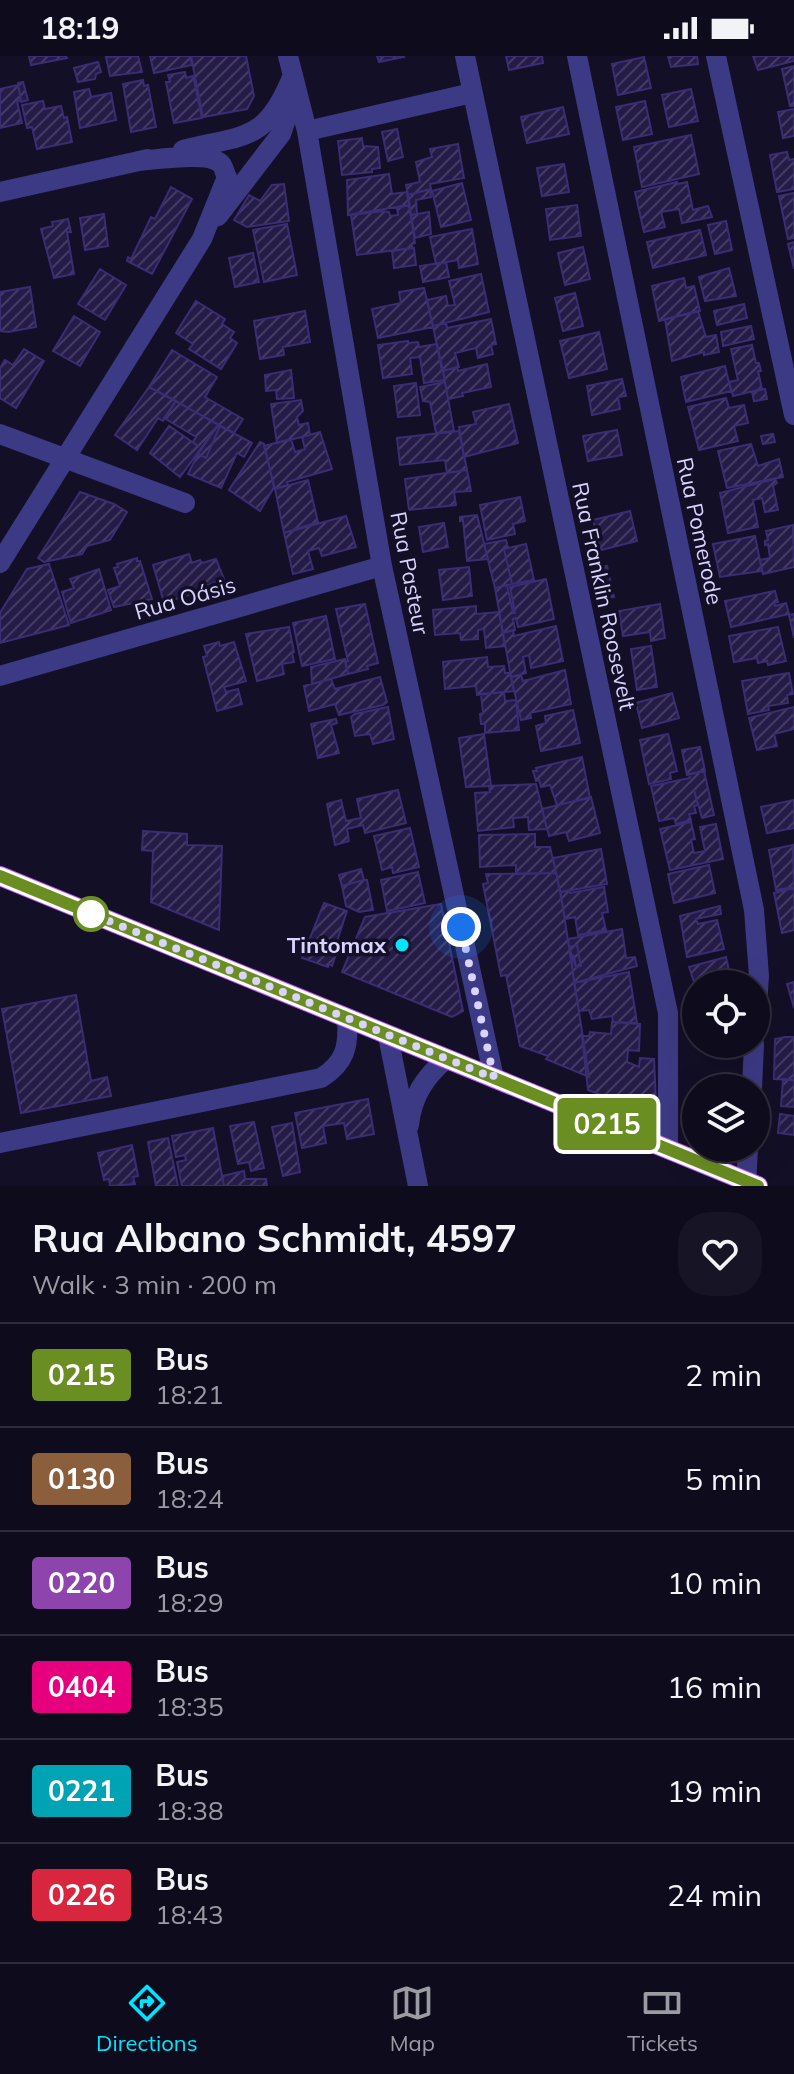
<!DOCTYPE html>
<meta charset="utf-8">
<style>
body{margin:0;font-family:Mulish,sans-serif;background:#171425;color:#f1f3f6;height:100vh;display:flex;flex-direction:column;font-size:30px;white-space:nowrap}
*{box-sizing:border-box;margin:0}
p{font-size:26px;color:#9b9ba3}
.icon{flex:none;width:44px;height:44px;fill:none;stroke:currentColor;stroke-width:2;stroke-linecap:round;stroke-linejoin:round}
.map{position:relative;height:1130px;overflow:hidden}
.sheet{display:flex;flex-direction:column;background:#0e0b1c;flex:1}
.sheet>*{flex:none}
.badge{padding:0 16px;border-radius:6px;font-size:28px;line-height:52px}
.buttons{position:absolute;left:682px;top:914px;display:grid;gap:16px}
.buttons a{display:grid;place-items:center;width:88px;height:88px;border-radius:50%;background:#0e0b1c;box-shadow:0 8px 32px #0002,0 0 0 2px #2e2b3b;font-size:40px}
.you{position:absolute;width:40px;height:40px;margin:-20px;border:6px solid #fff;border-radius:50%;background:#1a73e8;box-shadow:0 0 0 12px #1a73e833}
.map>.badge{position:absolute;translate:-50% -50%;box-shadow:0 0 0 4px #fff}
.round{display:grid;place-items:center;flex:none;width:84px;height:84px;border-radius:32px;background:#171425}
.headline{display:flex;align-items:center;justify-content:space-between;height:136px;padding:0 32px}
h1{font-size:38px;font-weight:700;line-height:60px}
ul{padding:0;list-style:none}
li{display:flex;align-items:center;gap:24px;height:104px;padding:0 32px;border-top:2px solid #2e2b3b}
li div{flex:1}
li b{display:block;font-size:30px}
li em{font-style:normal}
li .badge{min-width:88px;font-weight:700;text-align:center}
.status{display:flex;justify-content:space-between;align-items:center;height:56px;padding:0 40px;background:#0e0b1c;direction:ltr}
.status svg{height:22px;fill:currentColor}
.tabs{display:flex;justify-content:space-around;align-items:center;height:112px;border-top:2px solid #2e2b3b;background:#0e0b1c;font-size:22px;color:#9b9ba3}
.tabs a{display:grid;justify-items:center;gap:4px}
.tabs .on{color:#00e5ff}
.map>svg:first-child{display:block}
</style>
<div class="status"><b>18:19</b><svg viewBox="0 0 49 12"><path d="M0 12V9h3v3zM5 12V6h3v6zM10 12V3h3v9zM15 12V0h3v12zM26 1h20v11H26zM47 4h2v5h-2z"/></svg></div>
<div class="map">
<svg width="794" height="1130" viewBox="0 0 794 1130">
<defs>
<pattern id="building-hatch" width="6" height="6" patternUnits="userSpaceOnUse" patternTransform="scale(2)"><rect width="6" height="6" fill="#241b47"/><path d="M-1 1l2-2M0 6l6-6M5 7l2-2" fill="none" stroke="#433b63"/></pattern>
</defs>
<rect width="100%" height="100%" fill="#130f26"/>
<path fill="url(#building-hatch)" stroke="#3b2d73" stroke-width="2" d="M29 0H66L67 2 31 9Z
M138 0 142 16 110 20 106 1Z
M150 0H190L192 9 154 17Z
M191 0H246L254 40 247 53 203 61Z
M377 0H403L404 1 379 6Z
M506 0H542L543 7 509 14Z
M668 0H697L698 8 671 11Z
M753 0H793L794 5 758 14Z
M644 1 651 32 618 39 612 8Z
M98 6 101 16 96 18 95 23 78 26 74 12Z
M794 10V50H790L782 13Z
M185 16 186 22 193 20 202 62 174 67 166 26H170L168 19Z
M143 24 144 30 148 29 156 71 131 76 123 28Z
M23 26 28 44 21 46 18 27Z
M18 29 21 44 17 45 22 67 0 72V33Z
M89 33 91 41 111 37 116 64 80 72 74 36Z
M691 33 698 65 669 71 662 39Z
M43 45 45 53 61 50 64 62 67 61 72 86 37 93 32 71 27 72 22 49Z
M645 45 652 78 623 84 616 51Z
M563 51 569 78 527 87 521 61Z
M794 53V80L783 82 778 56Z
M397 73 403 101 388 105 382 76Z
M691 79 699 118 642 131 634 91Z
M362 82 363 90 378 91 380 112 372 113V116L342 119 338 85Z
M458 88 464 122 430 128 431 133 408 139 406 129 420 126 416 106 432 101 430 93Z
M787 96 789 104 794 103V133L777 136 770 99Z
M564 108 569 136 542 140 537 112Z
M389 118 392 138 407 136 409 149 348 159 347 124Z
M677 126 678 128 687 126 693 154 708 150 712 161 682 167 679 153 661 156 665 171 644 176 635 136Z
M462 127 471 164 441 171 432 135Z
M284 128 289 165 247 171 234 164 249 139 260 145 272 129Z
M171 131 192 143 152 218 127 205 128 201 131 203 151 161 155 163Z
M430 133 431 141 416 144 417 158 411 159 408 139Z
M794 137V182L788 183 779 140Z
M409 149 415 187 412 188V192L357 199 351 159 384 155 389 156 390 160 398 159 397 152Z
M577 149 581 180 550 184 546 153Z
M429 156 431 178 415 182 411 159Z
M104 158 108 190 85 194 80 162Z
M68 163 71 176H67L74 218 54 222 41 173 53 170 52 166Z
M726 165 732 194 715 198 708 169Z
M287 168 297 219 264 226 253 174Z
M472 173 478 208 459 212 458 204 436 208 430 181Z
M700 174 706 199 653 212 647 186Z
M794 186V213L788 188Z
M583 191 590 223 565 229 558 197Z
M414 192 416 209 394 212 392 195Z
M253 197 259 226 235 231 229 202Z
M446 206 449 221 423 226 420 210Z
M729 212 736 240 705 245 699 221Z
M100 213 126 229 105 264 78 248Z
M481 218 489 256 433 270 427 244 446 240 448 250 455 249 449 225Z
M684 222 686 232 694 230 700 255 659 265 652 230Z
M30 231 36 271 8 276 0 275V236Z
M424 232 433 271 378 282 372 253 401 247 399 236Z
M575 237 583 270 563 275 555 242Z
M196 245 225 263 222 268 234 276 230 282 237 287 221 313 189 293 193 288 176 277Z
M744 248 747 262 717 269 714 255Z
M305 255 310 286 283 291 284 299 260 303 254 265Z
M698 255 706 281 716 279 719 296 704 299V296L672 305 665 263Z
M74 260 100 276 80 310 53 295Z
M491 263 496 288 491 289 493 298 478 302 476 292 455 297 459 311 442 315 433 270 446 267 447 272Z
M751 270 754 283 723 290 721 276Z
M599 276 607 313 569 322 560 285Z
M408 285V287L418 286 419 291 437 288 445 324 424 327 420 301 410 302 412 318 383 322 378 289Z
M752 289 756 307H759L761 315H758L762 333 733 340 729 326 738 324 731 293Z
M24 293 44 305 16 352 0 342V312L5 304 13 309Z
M172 294 217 321 205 341 243 363 234 377 149 331Z
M487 308 491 331 462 337 463 340 448 343 443 315 457 311 458 315Z
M725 310 731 335 686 346 681 321Z
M291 314 294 342 277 343 276 334 266 335 265 319Z
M622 323 626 340 618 341 620 353 592 359 587 330Z
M445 326 454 375 436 377 430 346 423 345 420 331Z
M416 327 420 359 398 361 394 330Z
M149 331 176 345 163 365 158 362 137 394 115 379Z
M765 333 767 343 754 345 752 336Z
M726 342 729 352 744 349 748 367 734 370 738 385 699 394 688 351Z
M301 344 303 355 297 361 299 369 308 367 310 379 277 387 271 348Z
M176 345 218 369 180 421 150 397 169 370 198 390 193 386 196 381 164 362Z
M509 348 518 387 464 401 459 371 476 368 473 356Z
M218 369 220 370 206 402 198 398Z
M220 370 252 387 244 401 237 397 221 432 188 418 198 398 206 402Z
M617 374 622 399 588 405 583 380Z
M459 375 467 414 447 417 445 404 400 409 397 382Z
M320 376 332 413 287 426 288 429 275 433 264 390 291 383 295 396 305 393 302 381Z
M773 378 775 386 763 388 761 380Z
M260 386 264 388 274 431 260 455 229 434Z
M751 388 758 410 779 403 783 421 727 432 718 395Z
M467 414 471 435 454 436 456 449 409 454 405 423Z
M775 423 777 427 773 430 778 454 765 456 762 442 753 444 758 471 728 477 720 437Z
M308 424 318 466 284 477 275 433Z
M80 436 114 448 127 456 110 484 87 490 82 498 44 506 38 502Z
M520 441 525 465 513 468 515 478 487 484 480 449Z
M630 455 637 485 601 494 593 464Z
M477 459 488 503 467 505 463 464 460 465V461Z
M346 460 356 491 322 500 319 492 308 495 313 513 293 518 284 477Z
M444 467 448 491 423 496 419 471Z
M793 469 794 511 763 518 760 504 770 502 768 488 765 489V485L768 484 766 475Z
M755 480 762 515 720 521 713 488Z
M506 484 508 492 504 493 512 528 495 532 484 488Z
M526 488 534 524 512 528 504 493Z
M189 498 192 507 200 504 202 507 216 503 224 523 200 532 201 535 173 544 172 540 163 543 153 509Z
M137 502V505H140L152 543 114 551 108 534 120 530 114 512 118 511 117 508Z
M49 508 69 569 0 587V557L27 513Z
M607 510 614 541 602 543 596 512Z
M469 511 472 540 443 544 439 514Z
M99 513 111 554 71 567 62 536 74 532 70 523Z
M546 523 554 563 518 571 516 562 513 563 515 574 503 577 495 532 507 529 513 557H515L510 531Z
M775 535 778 546 774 547 775 550 786 547 789 558 731 571 725 545Z
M365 548 378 607 367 610 368 613 348 618 345 606 348 605 336 553Z
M660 548 665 582 651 585 650 576 623 580 619 555Z
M476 550V558L499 556 505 590 486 592 484 573 478 574V583L461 584 460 577 435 579 433 554Z
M794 558V582L789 559Z
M326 560 335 603 302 610 293 567Z
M556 570 563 605 531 612 529 599 523 601 526 617 511 621 503 577 513 574 514 580Z
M289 571 294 596H292L294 606 282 608 284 618 257 625 246 578Z
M778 571 786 605 768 609 767 605 758 607 757 602 734 606 729 580Z
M219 586 220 590 234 586 246 625 224 631 226 636 238 633 242 648 217 655 203 601 207 600 204 590Z
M651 590 657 631 637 634 631 593Z
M487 601 488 611 504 610 505 617H510L514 635 477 639 476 630 445 633 443 606Z
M345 603 348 618 312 628 311 611Z
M565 614 571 648 530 657 531 662 521 664 511 621 521 619 523 625Z
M789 617 793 638 787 639 788 647 768 650 769 654 748 658 742 625Z
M380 621 387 646 383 649 339 659 335 648 309 655 304 630 331 623 335 633Z
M504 636 505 645 516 644 519 674 485 677V668H481L480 658 483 657 481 638Z
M672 637 679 662 642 672 636 647Z
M388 651 394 683 373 688 370 678 355 680 351 661 355 658Z
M794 651V673L774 678 777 690 757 694 749 662Z
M573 654 580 687 541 695 536 670 546 667 545 660Z
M336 663 337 667 331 669 339 697 318 702 311 668Z
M484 678 491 730 466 731 459 682Z
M668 678 677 715 670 717 671 723 649 728 640 684Z
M700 691 705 715 687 719 682 694Z
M582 701 590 742 557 749 550 729 541 731 539 724 536 725 533 715H537L536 712Z
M704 715 714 759 702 762 694 734 698 749 694 750 696 757 689 758 691 764 676 768 674 762 659 765 651 730 690 722 689 718Z
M536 728 547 773 529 774 528 761 513 762 514 771 478 775 475 737 490 736 489 730Z
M398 734 406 767 365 777 363 769 347 773 349 785 335 789 327 748 341 744 346 765 361 762 357 743Z
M591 741 600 777 569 785 566 776 549 780 542 753Z
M794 744V772L767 777 761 751Z
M691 766 695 783 691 784 694 797 705 795 700 771 716 768 723 803 670 814 660 773Z
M410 772 419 811 393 817 392 811 382 814 374 780Z
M143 775 187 778V789L222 790 219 874 151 846 153 795 142 794Z
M535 778V791H550L556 817 516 818V809L480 811 479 779Z
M793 789 794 831 776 834 769 794Z
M601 793 607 828 560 836 553 802Z
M709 809 715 837 674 847 668 818Z
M361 813 364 824 342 830 339 819Z
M418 816 425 847 387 855 381 824Z
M556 817 561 839 589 1021 546 1003 548 1000 520 990 506 919 501 920 483 828 488 827 486 818Z
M364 824H367L373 854 359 856 346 850 342 830Z
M604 831 608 856 602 857 606 874 578 879 575 861 565 863 560 836 569 835 570 837Z
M794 832V874L782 877 774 837Z
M324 847 347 855 333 897 336 898 332 910 329 908 328 911 302 902Z
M441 848 463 955 452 961 342 916 365 861Z
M720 850 721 858 696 863 698 868 717 864 724 893 687 901 680 860Z
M622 873 626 902 635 901 637 910 574 927 571 900H574L576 911 581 910 577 889 569 891 568 883Z
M577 889 581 910 576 911 569 891Z
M726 901 732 928H696V932L689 911Z
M629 916 637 967 613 966 612 960 592 963 589 954 579 955 574 927Z
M794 926V952L787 928Z
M76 939 91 1025 107 1021 111 1040 21 1057 2 953Z
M612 966 640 968 639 995 628 994 627 1006 639 1011 640 1002 654 1003 656 1048 636 1040 633 1051 588 1034 582 980H589L590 976 611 978Z
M785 981H794V1024L774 1023 775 983Z
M783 1023 794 1024V1051L781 1050Z
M692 1033H696V1048H690Z
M368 1043 374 1078 347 1083 344 1067 323 1070 326 1087 302 1092 295 1057Z
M780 1058 794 1060V1079L778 1077Z
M254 1066 264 1112 251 1115 249 1106 238 1108 230 1070Z
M292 1067 300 1116 283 1120 272 1071Z
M213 1072 224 1130H182L177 1106 186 1104 185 1099 176 1101 172 1080Z
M168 1082 178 1130H156L148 1086Z
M132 1089 138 1120 133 1121 135 1128 110 1130 109 1123 104 1124 98 1097Z
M244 1115 245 1123H266L267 1130H224L222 1120Z"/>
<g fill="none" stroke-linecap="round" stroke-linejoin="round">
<path stroke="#3d3a85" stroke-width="20" d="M288 0 307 75 382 510 494 1022
M465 0 668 957V1093
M577 0 754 854 759 920 756 962
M716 0 794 359
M307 75 472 37
M183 94C247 78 266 86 293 19
M0 136 148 103
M218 160 281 78 293 43
M0 378 185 447
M0 507 202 183 227 121C226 120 223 110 222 109 210 94 156 104 138 105
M0 620 382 510
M388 980 418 1130
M752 1032 754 988
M409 1069C412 1040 425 1021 446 1003
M0 1087 321 1022C345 1007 349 991 347 963
M746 1130 748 1092"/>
<path stroke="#c25bff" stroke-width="20" d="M0 820 758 1130"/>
</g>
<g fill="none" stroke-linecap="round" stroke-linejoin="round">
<g stroke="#fff" stroke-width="18">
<path id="line" d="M0 820 758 1130"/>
</g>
<use href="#line" stroke="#6b8e23" stroke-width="12"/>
<path stroke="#d9d4ff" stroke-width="8" stroke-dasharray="0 14.4" d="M91 858 87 856 494 1022 461 871"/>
</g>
<circle fill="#fff" stroke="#6b8e23" stroke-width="4" cx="91" cy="858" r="16"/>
<circle fill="#00e5ff" stroke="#130f26" stroke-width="3" cx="402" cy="889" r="8"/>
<g text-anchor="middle" stroke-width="7" stroke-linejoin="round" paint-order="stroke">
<g font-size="22" fill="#d9d4ff" stroke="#130f26">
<text transform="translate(700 475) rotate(78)" y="8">Rua Pomerode</text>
<text transform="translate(410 517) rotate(79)" y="8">Rua Pasteur</text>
<text transform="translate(604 540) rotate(78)" y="8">Rua Franklin Roosevelt</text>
<text transform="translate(185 542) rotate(-16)" y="8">Rua Oásis</text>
</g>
<g font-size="22" font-weight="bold" fill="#d9d4ff" stroke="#130f26" text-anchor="end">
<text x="386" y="897">Tintomax</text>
</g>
</g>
</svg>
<div class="buttons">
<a><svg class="icon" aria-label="locate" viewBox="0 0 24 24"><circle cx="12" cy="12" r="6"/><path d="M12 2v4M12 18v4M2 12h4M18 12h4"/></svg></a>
<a><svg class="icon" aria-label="layers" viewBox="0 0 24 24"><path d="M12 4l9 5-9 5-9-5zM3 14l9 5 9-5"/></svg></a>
</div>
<div class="you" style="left:461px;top:871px"></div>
<b class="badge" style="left:607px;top:1068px;background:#6b8e23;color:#fff">0215</b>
</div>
<section class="sheet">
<div class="headline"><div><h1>Rua Albano Schmidt, 4597</h1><p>Walk · 3 min · 200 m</p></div><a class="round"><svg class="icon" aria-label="heart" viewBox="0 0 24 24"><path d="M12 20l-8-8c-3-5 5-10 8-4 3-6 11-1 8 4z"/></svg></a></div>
<ul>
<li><span class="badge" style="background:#6b8e23;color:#fff">0215</span><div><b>Bus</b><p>18:21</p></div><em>2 min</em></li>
<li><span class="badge" style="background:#8b5e3c;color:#fff">0130</span><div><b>Bus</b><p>18:24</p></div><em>5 min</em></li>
<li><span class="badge" style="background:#8e44ad;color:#fff">0220</span><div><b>Bus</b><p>18:29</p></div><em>10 min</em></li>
<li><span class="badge" style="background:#e6007e;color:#fff">0404</span><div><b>Bus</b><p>18:35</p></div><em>16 min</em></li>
<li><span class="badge" style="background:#00a3b4;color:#fff">0221</span><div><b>Bus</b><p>18:38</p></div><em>19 min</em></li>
<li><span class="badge" style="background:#d7263d;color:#fff">0226</span><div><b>Bus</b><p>18:43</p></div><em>24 min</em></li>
</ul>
</section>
<nav class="tabs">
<a class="on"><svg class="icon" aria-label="directions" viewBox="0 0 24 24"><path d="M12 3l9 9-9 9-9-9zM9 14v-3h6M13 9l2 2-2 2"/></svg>Directions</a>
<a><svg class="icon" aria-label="map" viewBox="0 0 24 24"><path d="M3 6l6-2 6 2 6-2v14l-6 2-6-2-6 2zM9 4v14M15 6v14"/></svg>Map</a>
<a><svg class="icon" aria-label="tickets" viewBox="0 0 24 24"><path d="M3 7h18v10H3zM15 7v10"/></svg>Tickets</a>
</nav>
